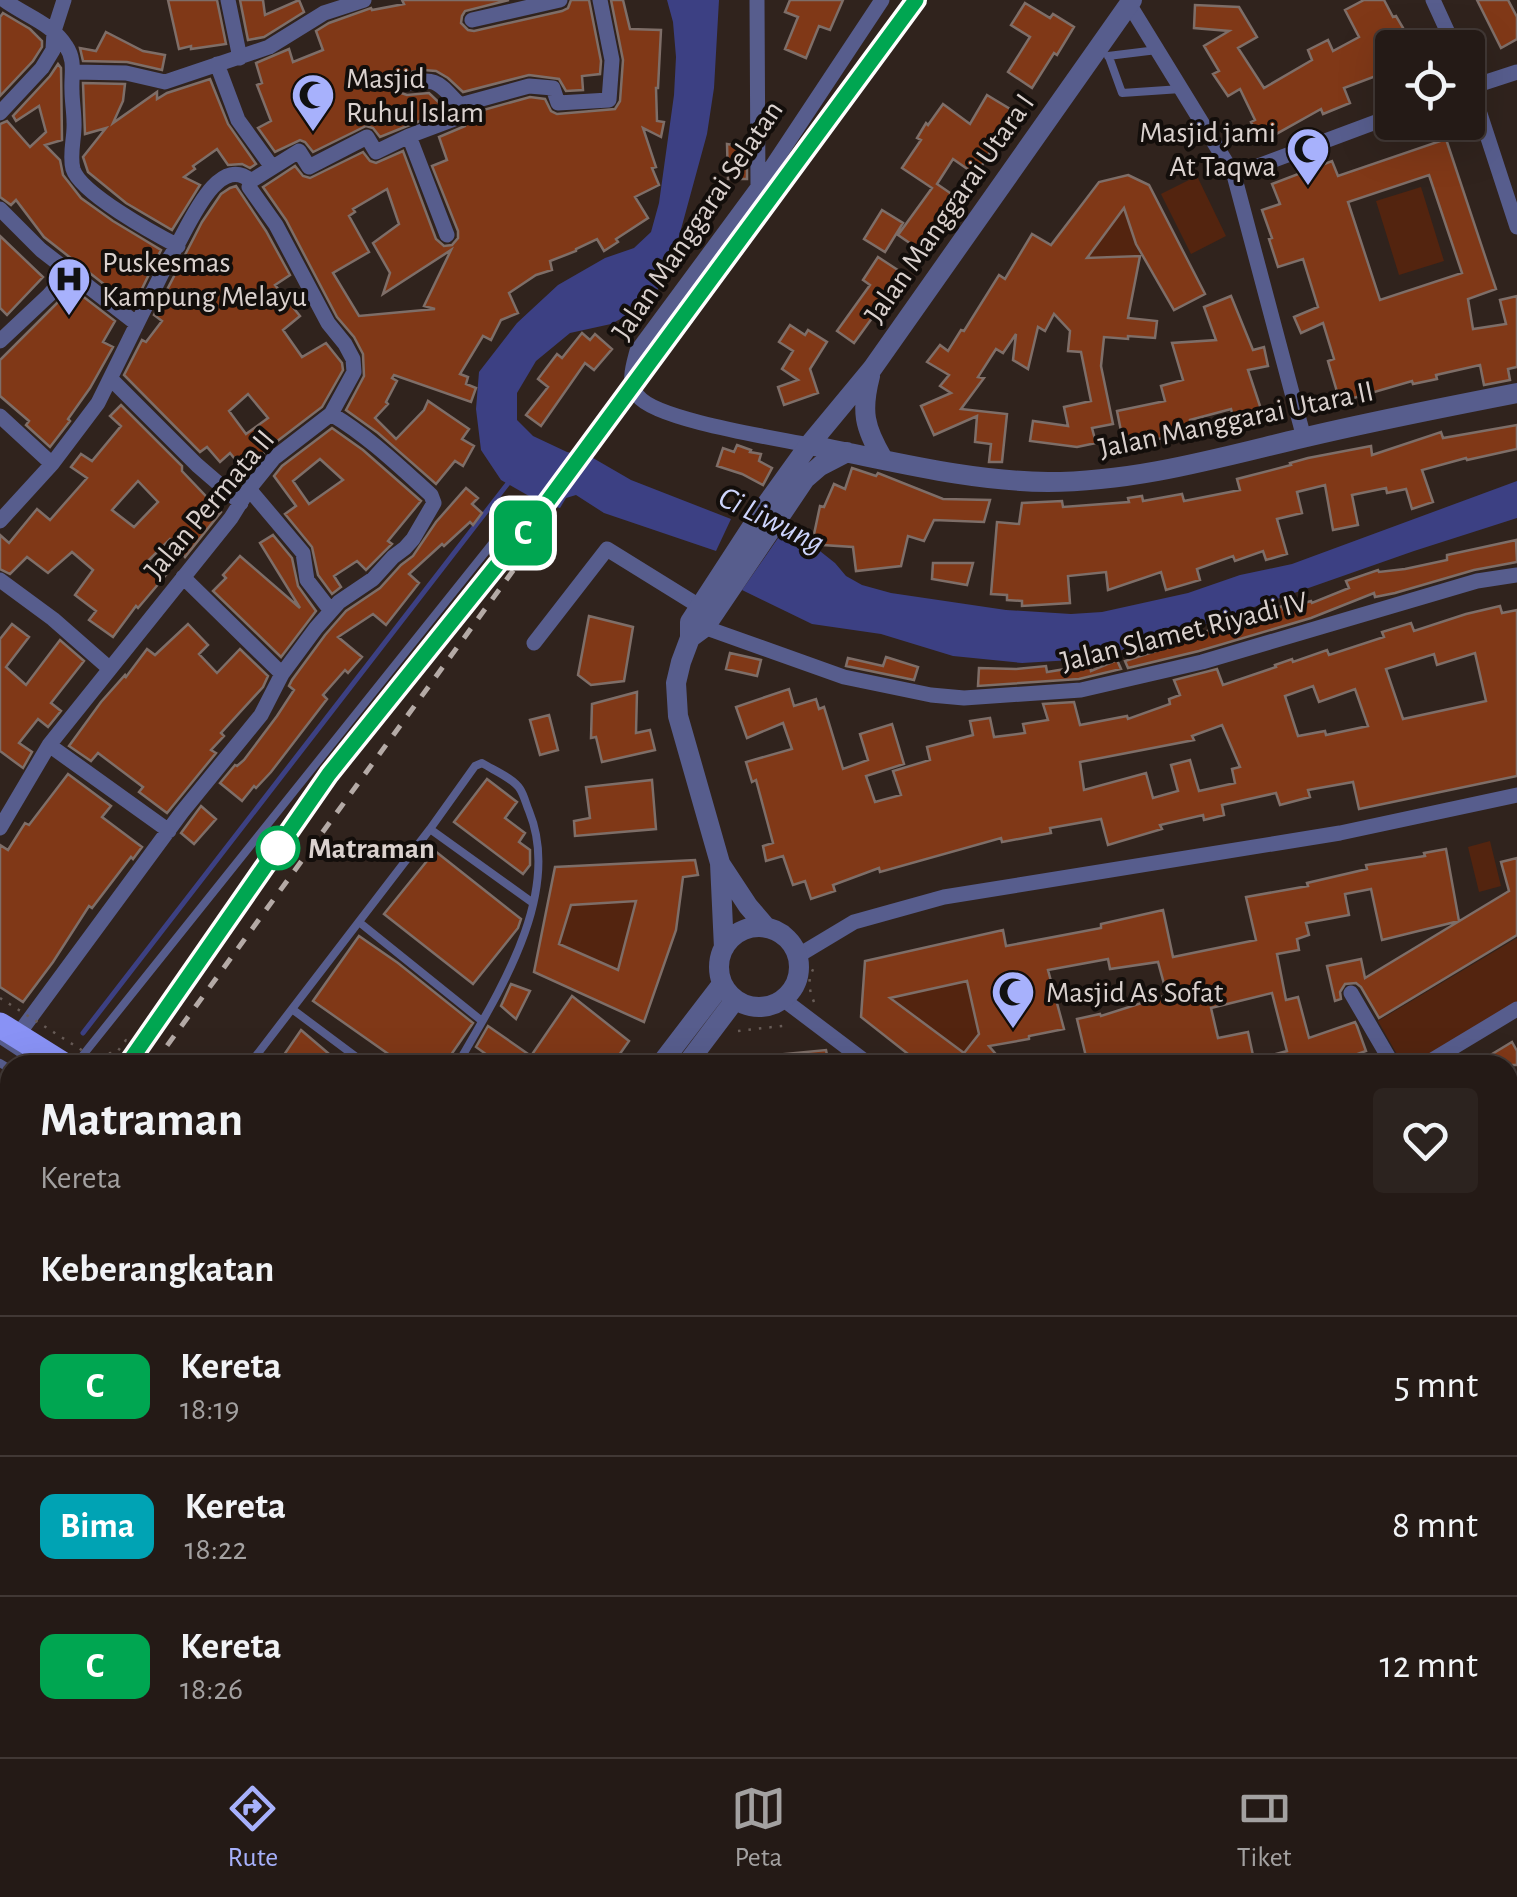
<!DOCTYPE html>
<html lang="id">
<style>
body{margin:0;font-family:"Alegreya Sans",sans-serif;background:#2c231f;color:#f1f3f6;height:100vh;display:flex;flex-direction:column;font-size:38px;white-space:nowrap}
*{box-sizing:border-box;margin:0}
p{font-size:32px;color:#a3a1a1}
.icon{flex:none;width:55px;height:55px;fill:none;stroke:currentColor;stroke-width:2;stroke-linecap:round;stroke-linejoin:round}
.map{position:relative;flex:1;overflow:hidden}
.details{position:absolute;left:0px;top:1055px;width:1518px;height:702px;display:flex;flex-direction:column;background:#241a16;border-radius:30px 30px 0 0;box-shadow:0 10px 40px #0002,0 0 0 2px #413835}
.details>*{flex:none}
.badge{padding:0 20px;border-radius:15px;font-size:35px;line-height:65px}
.controls{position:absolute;left:1375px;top:30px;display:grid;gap:20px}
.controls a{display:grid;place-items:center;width:110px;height:110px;border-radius:10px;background:#241a16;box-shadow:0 10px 40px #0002,0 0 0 2px #413835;font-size:50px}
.map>.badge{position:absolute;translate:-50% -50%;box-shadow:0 0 0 5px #fff}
h2{padding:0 40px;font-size:38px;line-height:90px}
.round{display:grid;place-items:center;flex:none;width:105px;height:105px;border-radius:10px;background:#2c231f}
.overview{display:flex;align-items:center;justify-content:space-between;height:170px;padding:0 40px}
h1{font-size:48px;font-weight:700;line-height:75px}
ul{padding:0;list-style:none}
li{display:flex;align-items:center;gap:30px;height:140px;padding:0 40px;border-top:2px solid #413835}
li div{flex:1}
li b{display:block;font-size:38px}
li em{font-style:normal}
li .badge{min-width:110px;font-weight:700;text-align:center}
.tabs{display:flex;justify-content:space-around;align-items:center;height:140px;border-top:2px solid #413835;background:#241a16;font-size:28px;color:#a3a1a1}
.tabs a{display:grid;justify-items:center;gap:5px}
.tabs .selected{color:#a7b1fc}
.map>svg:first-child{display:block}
</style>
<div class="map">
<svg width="1517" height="1757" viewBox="0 0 1517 1757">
<rect width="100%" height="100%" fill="#30231d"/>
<path fill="#53240f" d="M1197 176 1226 236 1191 254 1161 194Z
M1421 187 1444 261 1399 275 1376 201Z
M1124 208 1140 255 1105 257 1099 286 1071 280Z
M1490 841 1501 886 1479 892 1468 847Z
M636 901 618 970 559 944 571 905Z
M1517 938V1004L1415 1065H1403L1378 1021Z
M967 981 979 1034 964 1053 890 998Z
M1508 1375 1517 1391V1572L1508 1578Z"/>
<path fill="#3c4083" d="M667 0H719L714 88 707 134 668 277 643 307 611 324 570 333 536 361 517 393V420L533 436 567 452 593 458 631 480 731 519 716 551 604 513 576 495 566 498 560 508 543 504 501 480 481 450 476 409 479 372 517 323 558 285 605 258 634 248 651 232 659 203 674 95 676 57 673 22Z
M1517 481V518L1414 551 1163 639 1089 659 1022 663 953 656 881 634 812 624 742 590 785 528 811 544 835 563 846 576 862 585 891 593 1006 610 1071 614 1102 612 1188 593 1240 575 1292 564Z"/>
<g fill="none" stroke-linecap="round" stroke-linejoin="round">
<path stroke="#3c4083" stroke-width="5" d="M83 1033 509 482
M0 1459 10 1436
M0 1516 10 1521
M295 1748 307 1757"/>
</g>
<path fill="#803817" stroke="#7e6e68" stroke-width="2.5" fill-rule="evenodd" d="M168 0H217L226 44 191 49V46L179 49Z
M240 0H263L265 15 299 0 304 12 264 37 248 40Z
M402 0H509L465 11 462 16 461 23 468 30 474 31 562 11 568 8 571 0H589L601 61 600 74 582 76 583 90 566 91 559 79 529 75 463 92 448 78 436 71 424 70 404 73 395 81 398 92 407 95 429 93 447 110 380 137 373 128 366 126 313 152 305 142 300 140 275 152 258 128 271 121 257 85 262 83 256 63 289 49 293 62 323 50 316 31 329 23 371 8 372 10 404 4Z
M611 0H623L630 29 661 30 658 88H656L657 121 664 122 661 137 643 128 656 167 652 168 659 185 635 197 648 218 616 239 618 242 604 251 597 239 576 249V251L550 261 552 270 536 275 509 293 518 313 501 320 491 340 483 336 460 374 468 377 466 384 476 388 471 402 394 375 392 378 397 381 386 402 388 404 375 418 396 439 424 410 428 401 469 429 462 439 474 446 463 466 455 461 436 484 378 433 346 410 364 376 363 354 354 337 337 317 286 220 263 187 295 166 303 176 310 178 363 152 370 161 376 163 403 151 436 239 444 246 452 245 458 238V231L432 166 447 160 439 137 465 126 469 114 530 97 545 99 551 111 557 114 615 109 620 101 623 60ZM387 189 399 224 373 243 390 273 383 294 451 250 424 306 435 309 359 316 333 273 369 252 349 216 355 212 353 209Z
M790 0H843L830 30 819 26 806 58 785 49 798 17 785 12Z
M1364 0H1384L1393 17 1396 16 1412 43 1404 48H1392V70L1344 88 1350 103 1323 114 1321 109 1262 142 1251 122 1255 120 1240 89 1228 96 1213 74 1219 71 1204 46 1229 31 1194 28 1195 5 1239 7 1257 37 1238 48 1264 88 1312 60 1308 50 1328 40 1333 51 1359 37 1345 10Z
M1477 0H1508L1517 17V39L1501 48Z
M1025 3 1050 18 1053 14 1074 27 1057 55 1054 53 1032 88 1008 72 1030 37 1011 25Z
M3 13 30 29 42 41V47L33 61 0 96V17Z
M106 32 143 51 165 55 162 70 127 62 83 61 80 48 96 51Z
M58 64 61 68 62 140 45 145 60 160 63 175 81 198 113 221 161 250 133 307 44 237 16 200 11 205 0 197V124L7 121 30 147 46 132 39 106 16 121 13 116 50 76Z
M210 79 228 124 256 164 250 168 242 164 228 165 217 149 193 166 195 169 184 177 200 185 172 230 126 203 88 172 83 157 106 128 85 134 83 83 125 84 123 101 113 123 157 92V99L167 93Z
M987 95 1015 112 976 175 953 159 937 184 956 197 917 248 898 235 932 188 902 168 921 140 917 138 926 123 928 125 943 104 970 124Z
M1446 139 1496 289 1468 299 1473 329 1506 324 1500 300 1517 296V367L1508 369 1510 380 1484 385 1480 365 1436 375 1437 379 1413 384 1412 381 1340 402 1328 361 1334 359 1323 323 1301 333 1294 317 1318 307 1303 259 1278 267 1269 239 1272 238 1262 210 1280 204 1272 184 1332 161 1338 176ZM1429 175 1462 273 1380 300 1348 202Z
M727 144 747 147V179H728Z
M1128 175 1149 185 1205 294 1174 310 1136 244 1124 208 1087 258 1140 256 1128 318 1157 321 1155 338 1128 336V339L1104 337 1101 366 1113 424 1092 428 1096 443 1077 447 1030 441 1033 421 1068 426 1064 407 1091 401 1081 352 1068 351 1070 331 1054 314 1045 331 1038 327 1028 369 1013 360 1016 334 1003 353 996 349 978 377 984 378 961 409 1007 414 1002 462H989L991 444 975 442 977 416 934 435 921 406 951 393 940 386 949 375 927 362 940 345 948 351 961 330 964 331 999 275 1005 279 1032 234 1051 245 1099 182Z
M236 186 266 231 290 275 275 285 300 316 283 330 302 357 326 343 342 363 343 370 322 407 267 449 247 474 230 453 220 462 207 447 200 452 124 375 142 340 146 342 162 321 154 315 202 222 221 194 230 188ZM248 394 268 418 246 434 229 411Z
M882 210 903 223 885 252 864 239Z
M0 236 43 277 7 315 0 308Z
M878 257 904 274 854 343 837 331 870 285 863 280Z
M72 288 115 321 103 342 113 347 90 388 68 419 70 421 50 447 26 425 29 421 0 396V360Z
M1231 296 1253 350 1264 347 1268 366 1248 370 1263 415 1235 424 1231 409 1190 420 1192 432 1124 446 1117 411 1165 401 1161 386 1183 380 1172 343 1216 340 1204 307Z
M790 325 805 335 808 330 827 342 810 369 818 393 784 405 778 387 798 380 782 369 793 351 779 342Z
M582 333 590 340 595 334 612 349 594 370 585 363 541 426 526 415 548 387 538 379 557 354 562 358Z
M121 405 182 466V471L221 512 185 557 170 539 148 561 166 575 138 608 136 606 113 637 89 620 96 611 75 595 93 570 72 552 48 573 27 557 10 574 0 569V535L9 543 37 509 50 520 87 478 71 467 81 454 92 461 121 426 110 416ZM138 481 158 502 134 527 112 510Z
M1517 425V449L1467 460 1466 458 1422 470 1433 502 1412 509 1406 489 1387 493 1386 488 1352 495 1358 525 1333 530 1325 485 1297 492 1302 513 1277 519 1287 554 1266 560 1263 551 1235 561 1233 556 1197 569 1200 580 1166 590 1161 572 1108 590 1106 572 1068 576 1070 603 1022 606V601L1007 600V595L991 594 997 522 1019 524 1022 503 1062 501 1063 507 1129 502 1128 498 1142 496 1143 501 1182 494 1184 501 1240 490 1237 479 1291 465 1290 463 1308 458 1371 446 1372 455 1441 432 1443 438Z
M332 428 363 450 421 501 388 541 392 544 366 570 357 561 334 576 341 587 332 594 318 575 312 547 285 514 296 506 274 476 282 466ZM320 459 343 480 309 504 293 481Z
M737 445 751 450 750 452 761 454 759 461 772 468 763 485 742 474 717 466 723 448 734 452Z
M852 468 876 476 878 473 943 499 990 500 984 522 934 520 924 541 908 536 901 566 856 571 853 547 823 545V543L813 539 820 506 824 507 834 484 845 489Z
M466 488 478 498 472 504 482 513 473 525 470 522 444 546 442 544 409 574 419 583 386 625 373 614 338 637 362 657 348 673 345 670 323 695 327 699 271 772 256 788 254 786 242 801 220 783 235 765 237 766 244 760 277 716 294 690 289 686 292 680 325 635 346 611 380 588 401 565 413 556 436 522Z
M273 535 292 558 298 586 316 611 281 657 213 591 226 578 223 575 240 556 300 608 260 543Z
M1516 540 1517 562 1474 570 1395 593 1375 597 1374 593 1311 618 1199 651 1128 668 1125 661 1184 642 1183 639 1282 606 1283 609 1311 601 1312 603 1349 588 1346 581 1378 570 1379 572 1405 569 1447 560V555Z
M933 563H973L967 585 932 579Z
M1500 606 1502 613 1517 610V776L1359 809 1353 782 1308 790 1310 797 1280 805 1276 793 1222 805 1224 815 1204 820 1203 815 1160 825 1162 829 1108 845 1101 819 1050 828 1051 833 1002 842 1001 838 880 872 879 868 833 885 835 891 811 899 805 881 793 885 783 856 766 861 763 846 773 843 756 780 752 782 746 762 792 749 783 723 747 738 736 707 789 689 794 706 816 699 819 709 824 707 843 769 868 760 860 734 892 724 904 764 866 776 875 802 901 795 893 771 930 760 927 747 973 735 970 721 990 718 994 737 1025 733 1023 724 1048 720 1043 704 1074 702 1080 725 1127 716 1128 719 1170 704 1169 699 1180 695 1174 680 1217 669 1223 685 1276 667 1275 665 1292 659 1293 662 1327 650 1329 655 1384 637 1382 632 1411 623 1414 631 1466 614ZM1475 653 1486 701 1403 719 1386 669 1434 654 1437 665ZM1313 686 1319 702 1355 689 1368 726 1326 735 1325 731 1298 736 1285 696ZM1222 725 1240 767 1232 769 1235 783 1199 791 1190 760 1171 765 1178 791 1153 798 1146 773 1084 790 1080 762 1194 740 1192 736Z
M589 616 633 627 624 681 591 685 578 675Z
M12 624 29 637 6 667 26 685 60 640 84 661 51 703 61 711 48 727 38 719 19 743 32 752 23 768 0 751V639Z
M188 624 208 645 199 654 217 673 240 649 268 676 263 687 221 733 224 736 211 750 216 753 167 813 139 792 143 787 98 753 91 761 69 746 101 702 125 675 126 677 147 649 155 655Z
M730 653 761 660 757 676 726 669Z
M886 657 918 667 914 680 846 666 848 658 883 666Z
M1117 660 1121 669 1079 679 978 686 979 668 1016 669 1046 666 1047 672 1090 665 1091 671Z
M637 692 636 733 650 730 655 750 602 762 596 737 591 738 592 704Z
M549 715 558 750 540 755 530 720Z
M68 774 111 806 102 817 142 847 133 859 131 857 92 908 89 906 53 962 23 1002 0 987V845L8 850 25 823 29 825Z
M487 779 517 802 505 818 525 833 519 842 530 850V865L523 874 454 822Z
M652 780 656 829 575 836 574 821 590 818 586 787Z
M201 806 216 819 194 844 181 833Z
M1446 849 1459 921 1382 940 1371 889 1345 894 1349 915 1306 923 1309 935 1297 939 1299 950 1277 954 1286 1000 1298 997 1309 1038 1355 1022 1357 1026 1366 1051 1327 1065H1088L1077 1019 1100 1014 1101 1016 1167 995 1158 962 1110 969 1108 959 1048 970 1064 1029 1029 1036V1039L989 1046 1005 1065H922L861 1017 865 961 1003 930 1006 946 1101 928V924L1163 910 1173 957 1256 940 1246 897 1308 886 1307 883 1367 869 1366 865 1425 856 1424 853ZM967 981 979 1034 964 1053 890 998ZM1272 993 1287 1051 1254 1060 1248 1032 1218 1038 1211 1008Z
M435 851 521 919 518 928 473 984 384 914Z
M1517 858V935L1379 1018 1361 987 1356 983 1345 984 1340 992 1341 999 1335 1001 1327 966 1361 959 1365 978 1509 891 1501 862Z
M695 860 698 875 683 877 676 930 644 1022 534 972 555 867ZM636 901 618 970 559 944 571 905Z
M359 936 398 963 473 1023 444 1065H404L313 1001Z
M511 984 530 991 516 1019 501 1006Z
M572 996 629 1041 612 1065H582L574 1059 570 1065H501L476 1047 488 1026 531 1056Z
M301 1030 342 1065H277Z
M1512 1042 1517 1051V1065H1474Z
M826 1050 829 1065H776V1055Z"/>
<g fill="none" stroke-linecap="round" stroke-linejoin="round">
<path stroke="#685c57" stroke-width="2.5" stroke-dasharray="2.5 8" stroke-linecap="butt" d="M814 1002C808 987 807 977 817 963
M738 1031 790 1025"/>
<path stroke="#575d8d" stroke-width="8" d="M1108 56 1157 50
M1109 57 1122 93 1181 89
M430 829 533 903
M359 922 482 1021
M292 1009 367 1065
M0 1040 38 1065
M0 1063 10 1069
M75 1065 519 510
M249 1065 430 829 475 766 482 763C493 770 513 778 520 789 524 795 526 804 529 811 563 894 498 994 457 1065
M1508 1160 1517 1154
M1508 1234 1517 1229
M0 1699 10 1687
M409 1748 423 1757
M512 1748 525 1757
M940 1748 953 1757
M983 1748 995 1757
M554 1757 561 1748"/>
<path stroke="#575d8d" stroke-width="15" d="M4 0C24 15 53 24 66 46 76 61 71 74 72 91 72 101 74 112 74 122 75 137 69 154 73 169 80 193 155 234 178 246
M228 0 240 58
M757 0 758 187
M1433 0 1455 48
M1129 4 1234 175 1304 438
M472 20 560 0
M217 64 238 120 272 167
M74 72 126 73 165 82 269 47 324 13 364 0
M1468 77 1517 227
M406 84C438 76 439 84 460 105
M1468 88 1517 72
M0 113 42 68 53 50 54 31 64 0
M409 136 447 235
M1234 175 1392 116
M0 209 41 250 137 324
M0 341 49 295 69 272
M111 379 197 465 241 503
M0 416 52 464
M809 445C775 438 656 420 638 396 627 383 633 366 637 351L758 187 882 0
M249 489 303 553 307 580 331 611
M0 521 52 464 98 403 170 257C185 237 215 150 251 181
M183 577 282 674
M0 580 53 619 110 669
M698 625 844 677 931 695 964 698 1081 690 1202 662 1477 581 1517 575
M534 643 607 549 699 606
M49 745 169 831
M0 828 49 745 231 518 249 489 274 458 331 414 354 372 353 359 345 344 328 323 276 225 249 187 251 181 299 151 309 167 367 137 376 152 409 136 457 118 460 105 529 86 553 88 558 103 609 100 612 60 600 0
M799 955 854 922 944 897 1340 833 1517 795
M1351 993 1393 1065
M784 1000 870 1065
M17 1036 182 812 261 715 282 674 316 628 339 602 373 579 393 557 405 548 413 539 434 503 431 495C399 466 368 436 331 414
M1424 1065 1517 1009
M1508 1261 1517 1275
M0 1534 10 1536
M1508 1703 1517 1698
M111 1748 122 1757
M275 1748 288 1757
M1370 1748 1375 1750 1382 1748
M1507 1748 1517 1756
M93 1757 101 1748"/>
<path stroke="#575d8d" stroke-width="20" d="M870 376C861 411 864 427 883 459
M809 445C889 460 966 481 1048 482 1135 482 1218 458 1302 438 1373 421 1445 407 1517 393
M690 638 705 627 805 479 820 466 847 452
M721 865 748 906 766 927
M719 967a40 40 0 1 1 80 0a40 40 0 1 1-80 0Z
M724 948 720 863 678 716 676 683 681 662 690 638V622L768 502 809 445 872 369 1132 0
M660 1065 722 984
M686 1065 735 1000
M823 1757 835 1748"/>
<path stroke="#8992f5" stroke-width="25" d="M0 1025 64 1065
M0 1088 10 1094
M913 1748 925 1757
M1014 1748 1026 1757"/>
<path stroke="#b4aaa6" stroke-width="5" stroke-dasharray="12 12" stroke-linecap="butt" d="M127 1065 329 775 542 509 916 0
M153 1065 539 535
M0 1249 10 1236
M0 1270 10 1258"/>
<path stroke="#685c57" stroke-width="2.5" stroke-dasharray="2.5 8" stroke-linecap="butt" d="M0 998 91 1056 117 1052 126 1040 143 1052
M938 1757 945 1748"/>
</g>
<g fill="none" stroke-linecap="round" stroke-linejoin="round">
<g stroke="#fff" stroke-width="22">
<path id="line" d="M127 1065 329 774 542 509 916 0"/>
</g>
<use href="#line" stroke="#00a651" stroke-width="15"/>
</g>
<defs>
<g id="mosque-pin" transform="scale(2.25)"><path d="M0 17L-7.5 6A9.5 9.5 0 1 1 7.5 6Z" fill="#a7b1fc" stroke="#130e0b"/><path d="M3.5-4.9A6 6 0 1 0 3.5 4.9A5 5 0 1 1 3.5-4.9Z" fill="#111"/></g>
<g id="hospital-pin" transform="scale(2.25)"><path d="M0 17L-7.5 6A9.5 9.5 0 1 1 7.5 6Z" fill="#a7b1fc" stroke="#130e0b"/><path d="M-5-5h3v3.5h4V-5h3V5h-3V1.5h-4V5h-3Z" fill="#111"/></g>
</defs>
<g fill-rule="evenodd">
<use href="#mosque-pin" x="313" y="95"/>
<use href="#mosque-pin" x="1308" y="149"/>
<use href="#hospital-pin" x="69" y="279"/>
<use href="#mosque-pin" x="1013" y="992"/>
</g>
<circle fill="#fff" stroke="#00a651" stroke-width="5" cx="278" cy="848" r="20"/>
<g text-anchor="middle" stroke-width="8" stroke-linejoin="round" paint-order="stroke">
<g font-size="30" fill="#dad1ce" stroke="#130e0b" text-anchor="start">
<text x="346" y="88">Masjid<tspan x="346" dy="34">Ruhul Islam</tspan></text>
<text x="1276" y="142" text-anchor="end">Masjid jami<tspan x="1276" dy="34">At Taqwa</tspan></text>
<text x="102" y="272">Puskesmas<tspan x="102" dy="34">Kampung Melayu</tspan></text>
<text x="1046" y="1002">Masjid As Sofat</text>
</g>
<g font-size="30" fill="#dad1ce" stroke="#130e0b">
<text transform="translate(949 208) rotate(-55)" y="10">Jalan Manggarai Utara I</text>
<text transform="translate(697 220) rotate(-56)" y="10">Jalan Manggarai Selatan</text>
<text transform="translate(1236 419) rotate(-12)" y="10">Jalan Manggarai Utara II</text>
<text transform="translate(209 504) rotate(-50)" y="10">Jalan Permata II</text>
<text transform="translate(1184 631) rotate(-14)" y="10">Jalan Slamet Riyadi IV</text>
</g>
<g font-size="30" font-weight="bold" fill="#dad1ce" stroke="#130e0b" text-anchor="start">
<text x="308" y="858">Matraman</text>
</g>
<g font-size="32" font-style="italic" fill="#cdd4fc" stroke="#130e0b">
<text transform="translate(772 519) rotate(26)" y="11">Ci Liwung</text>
</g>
</g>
</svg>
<div class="controls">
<a><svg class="icon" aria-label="locate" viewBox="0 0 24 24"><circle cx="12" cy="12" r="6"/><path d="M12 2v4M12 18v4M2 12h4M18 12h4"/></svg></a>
</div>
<b class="badge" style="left:523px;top:533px;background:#00a651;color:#fff">C</b>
<section class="details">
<div class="overview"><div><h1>Matraman</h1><p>Kereta</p></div><a class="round"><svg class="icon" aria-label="heart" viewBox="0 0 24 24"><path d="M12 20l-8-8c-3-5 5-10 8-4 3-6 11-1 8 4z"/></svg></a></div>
<h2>Keberangkatan</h2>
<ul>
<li><span class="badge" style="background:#00a651;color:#fff">C</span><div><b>Kereta</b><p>18:19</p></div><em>5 mnt</em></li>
<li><span class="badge" style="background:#00a3b4;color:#fff">Bima</span><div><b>Kereta</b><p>18:22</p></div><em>8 mnt</em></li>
<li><span class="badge" style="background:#00a651;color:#fff">C</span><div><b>Kereta</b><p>18:26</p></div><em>12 mnt</em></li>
</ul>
</section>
</div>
<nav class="tabs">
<a class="selected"><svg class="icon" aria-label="directions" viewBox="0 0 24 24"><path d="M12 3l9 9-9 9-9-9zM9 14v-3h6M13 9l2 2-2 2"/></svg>Rute</a>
<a><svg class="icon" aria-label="map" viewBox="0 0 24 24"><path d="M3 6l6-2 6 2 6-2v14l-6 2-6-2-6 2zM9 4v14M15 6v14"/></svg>Peta</a>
<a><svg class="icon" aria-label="tickets" viewBox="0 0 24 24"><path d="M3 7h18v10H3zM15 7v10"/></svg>Tiket</a>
</nav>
